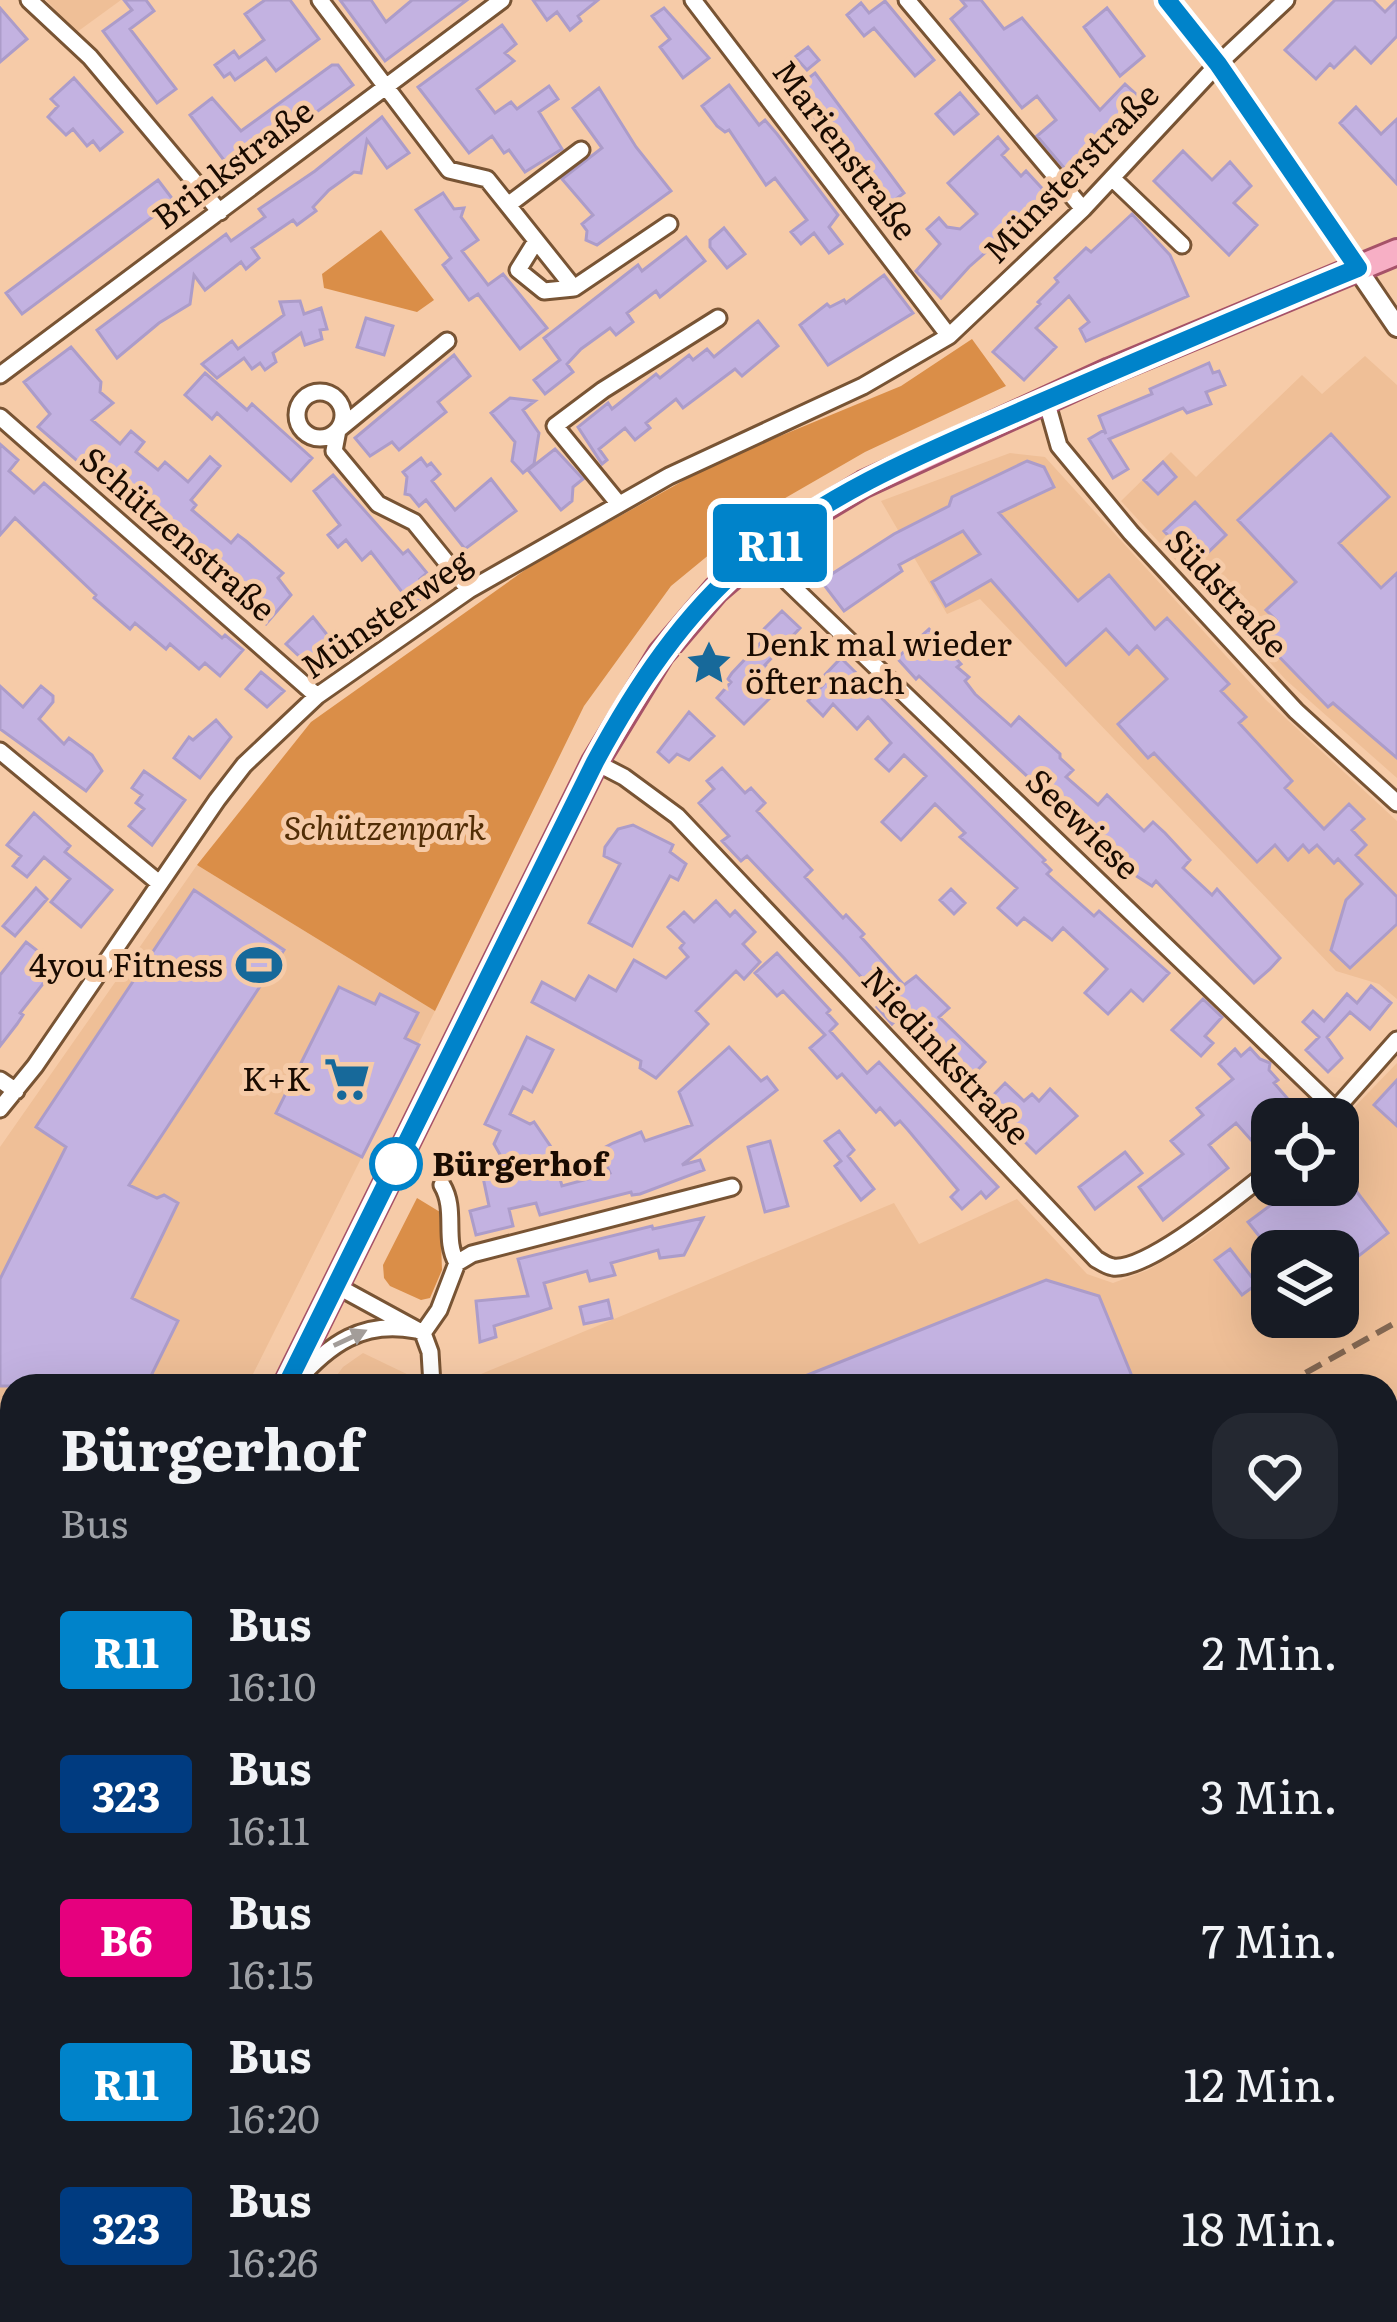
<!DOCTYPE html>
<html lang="de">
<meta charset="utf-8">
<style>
body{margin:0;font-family:Literata,serif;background:#242831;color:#f1f3f6;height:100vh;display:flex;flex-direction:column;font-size:45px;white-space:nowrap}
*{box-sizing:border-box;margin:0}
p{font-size:39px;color:#9ea1a6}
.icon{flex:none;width:66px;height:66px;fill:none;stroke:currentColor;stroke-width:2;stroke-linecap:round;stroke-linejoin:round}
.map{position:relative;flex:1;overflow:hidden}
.side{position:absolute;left:0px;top:1374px;width:1398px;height:948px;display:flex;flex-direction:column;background:#171b24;border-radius:36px 36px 0 0;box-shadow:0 12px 48px #0002}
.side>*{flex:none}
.badge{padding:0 24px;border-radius:9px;font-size:42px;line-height:78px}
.fabs{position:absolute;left:1251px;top:1098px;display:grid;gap:24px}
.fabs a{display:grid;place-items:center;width:108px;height:108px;border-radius:24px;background:#171b24;box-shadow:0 12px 48px #0002;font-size:60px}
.map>.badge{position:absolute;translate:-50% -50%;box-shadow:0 0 0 6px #fff}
.round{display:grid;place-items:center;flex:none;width:126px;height:126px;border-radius:36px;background:#242831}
.summary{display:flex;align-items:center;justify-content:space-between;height:204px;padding:0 60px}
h1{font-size:57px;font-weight:700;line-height:90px}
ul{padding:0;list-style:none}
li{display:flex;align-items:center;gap:36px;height:144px;padding:0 60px}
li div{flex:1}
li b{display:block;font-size:45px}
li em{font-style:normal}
li .badge{min-width:132px;font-weight:700;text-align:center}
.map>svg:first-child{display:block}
</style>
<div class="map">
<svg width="1397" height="2322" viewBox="0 0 1397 2322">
<rect width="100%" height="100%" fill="#f6cba8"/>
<path fill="#efbf97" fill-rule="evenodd" d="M46 0H121L77 32Z
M1365 356 1397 385V778L1286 680 1121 501 1171 452 1196 477 1302 375 1322 394Z
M1010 453 1045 457 1266 700 1397 821V999L1379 984 1336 971 980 599 947 614 881 501Z
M197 865 435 1011 247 1386H12V1536L0 1529V1147Z
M1397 1063V2322H1007L993 2310H1386V1386H329L343 1367 363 1353 413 1377 457 1384 894 1203 919 1244 1017 1199 1087 1274 1113 1283 1148 1270 1202 1238 1272 1183 1338 1185V1124ZM1272 1251H1338V1317H1272Z
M0 1586 12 1596V1862L0 1887Z
M12 2102V2310H522L517 2322H0V2119Z
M841 2310H930L945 2322H836Z"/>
<path fill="#da8e48" d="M381 230 434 300 417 312 324 288 322 274Z
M972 339 1006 386 865 452 761 512 671 586 584 706 435 1011 197 865 311 722 532 565 717 462 901 386Z
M417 1198 440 1212 442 1270 430 1298 421 1300 390 1286 384 1278 383 1265Z
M12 1995V2102L0 2119V2018Z"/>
<path fill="#c3b2e1" stroke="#ac9cc9" stroke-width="3" d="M124 0H146L154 11 130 29 176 89 157 103 103 31 132 10Z
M265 0H290L319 39 276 71 266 58 235 80 230 73 224 77 215 65 234 51 239 58 264 40 245 14Z
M340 0H371L386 22 412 0H467L385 61Z
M533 0H598L578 16 581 21 570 30 557 12 547 20Z
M961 0H981L1004 29 1022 18 1100 110 1125 84 1147 104 1071 176 1037 136 1056 120 1037 96 1022 108 951 19 966 6Z
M1335 0H1373L1385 12 1397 0V36L1371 63 1355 47 1334 68 1330 64 1316 79 1285 50Z
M885 1 934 60 915 76 874 28 864 36 847 15 861 3 869 13Z
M0 8 27 39 0 62Z
M664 8 709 58 683 78 660 47 670 39 652 16Z
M1107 8 1144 56 1120 76 1084 27Z
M502 25 516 44 505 53 514 61 477 89 495 113 511 102 517 109 549 86 558 99 539 112 562 149 525 172 509 150 504 153 492 136 469 153 418 87Z
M808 47 819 60 807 70 795 57Z
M332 65H338L353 85 276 142 268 131 226 163 190 115 212 98 241 131Z
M815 73 904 193 884 208 793 90Z
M74 78 122 132 100 150 93 141 87 146 73 129 66 135 48 117 58 106 51 99Z
M729 85 759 125 765 120 777 134 838 215 829 227 842 244 829 253 814 233 801 244 791 232 807 220 775 178 766 185 729 130 725 132 717 126 702 106Z
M599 88 636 147 671 191 597 245 586 240 587 231 582 224 593 215 562 179 602 148 573 108Z
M960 93 978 114 954 134 936 114Z
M1356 107 1381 134 1397 119V184L1340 123Z
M382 117 409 153 387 168 367 140 361 173 354 172 329 190 313 207 316 211 297 225 293 220 252 248 259 258 246 269 241 262 205 290 194 275 190 304 159 323 117 358 97 330 226 234 231 241 265 217 259 209 315 171Z
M998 137 1008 149 1002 155 1021 176 1026 171 1049 196 969 267 941 298 916 271 940 244 927 229 939 218 947 227 960 229 977 214 948 183Z
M1183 151 1212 180 1230 162 1251 186 1234 203 1257 225 1229 255 1154 181Z
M158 180 174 201 22 314 6 293Z
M443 193 454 209 464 208 461 217 478 240 462 251 488 285 503 274 547 328 520 349 478 294 469 300 443 265 451 258 416 210Z
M1132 214 1170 255 1188 296 1086 341 1080 329 1089 322 1069 296 1036 328 1056 347 1024 380 993 352 1040 304 1038 302 1058 282 1055 278 1086 248 1091 252Z
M724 228 745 254 727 268 710 247V240Z
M686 237 705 261 660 297 656 291 627 313 633 322 616 335 610 328 581 349 567 364 573 372 545 394 534 380 560 360 544 338 638 265 642 271Z
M884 275 913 313 828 365 800 325 827 304 830 307 844 300 846 303Z
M300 301 304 314 321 308 327 329 320 330 322 339 305 345 301 333 273 353 276 362 265 370 260 363 252 369 244 358 217 378 202 364 232 341 238 349 284 315 280 302Z
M366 318 393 326 384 355 357 347Z
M758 321 778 346 742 376 735 369 683 408 676 399 646 423 650 428 635 440 625 428 599 449 607 460 602 464 578 427 608 403 612 409 656 374 660 378 689 355 693 360 707 349 714 357Z
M71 347 101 382 100 392 113 403 92 420 120 444 131 431 144 442 136 452 158 470 165 462 188 482 210 457 220 466 191 500 196 505 192 510 231 543 238 535 246 541 283 573 278 578 291 595 266 624 38 427 50 414 24 382Z
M454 355 470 376 438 402 446 412 399 450 392 442 370 456 355 438Z
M1209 363 1213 373 1219 371 1225 385 1206 392 1211 404 1187 413 1183 408 1109 439 1128 469 1113 478 1089 439 1104 430 1106 434 1099 416 1152 394 1150 389Z
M205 373 247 410 252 404 312 458 291 481 217 413 212 419 185 395Z
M510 398 535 401 523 410 539 433 534 464 523 473 512 461 515 442 491 413Z
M1331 434 1389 497 1339 543 1381 588 1397 573V758L1333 703 1328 707 1259 636 1276 620 1266 610 1296 582 1238 520Z
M0 444 18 460 9 471 34 493 44 483 222 638 225 635 243 650 220 676 205 663 199 669 170 644 166 649 135 623 130 629 94 598 96 595 15 518 0 535Z
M555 449 583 479 573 487 572 501 561 510 528 470Z
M421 458 427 466 431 463 440 474 432 481 455 510 491 479 516 511 465 549 426 500 419 506 410 495 405 494 407 477 403 472Z
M1027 461 1044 467 1054 487 999 513 1078 601 1109 575 1155 629 1167 618 1229 684 1221 691 1246 717 1239 723 1292 781 1285 788 1324 829 1349 804 1364 819 1352 830 1366 845 1356 855 1397 897V924L1350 968 1331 950 1346 900 1362 884 1338 859 1334 863 1317 845 1309 852 1303 845 1288 860 1275 845 1257 862 1154 753 1148 758 1118 724 1167 679 1137 646 1129 654 1106 629 1066 665 991 580 946 606 932 582 980 554 963 531 899 565 902 571 844 611 821 581 894 534 949 506 952 497Z
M1163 462 1176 477 1158 494 1144 480Z
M333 475 403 554 408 550 427 573 420 579 430 591 413 606 371 552 362 560 346 540 338 547 328 535 340 525 314 491Z
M1195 502 1226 535 1195 565 1164 531Z
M782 611 800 628 765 665 782 681 773 690 776 692 744 724 717 698 731 682 728 679 732 673 764 639 760 635 764 629Z
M313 617 340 651 313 669 286 644Z
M929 629 961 664 957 667 969 677 965 681 975 694 1011 726 1019 717 1060 754V758L1073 770 1066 777 1098 805 1107 795 1144 831 1153 822 1165 833 1190 860 1183 868 1212 895 1217 889 1280 958 1270 969 1254 983 1156 881 1152 886 1127 870 1121 857 1100 838 1097 841 919 676 916 679 897 658Z
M841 658 1045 860 1043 862 1051 870 1047 874 1094 916 1099 911 1169 973 1143 1001 1131 990 1108 1014 1085 993 1107 969 1063 928 1052 940 1024 918 1017 925 998 908 1017 888 960 837 965 833 935 804 901 840 882 822 926 776 904 755 889 771 876 759 891 743 868 717 857 729 833 704 823 716 808 701 824 684 820 680Z
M261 672 284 691 267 707 246 689Z
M0 686 23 707 41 686 53 696V702L39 719 64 744 69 738 92 755 102 771 86 791 0 729Z
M689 712 714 736 689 760 677 754 669 762 658 752Z
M216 720 231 737 200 778 174 758 189 737 193 740Z
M722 768 745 793 751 788 765 803 757 811 812 870 805 877 843 918 846 915 864 934 861 937 904 985 916 976 949 1008 939 1017 985 1062 966 1082 902 1014 892 1024 877 1007 883 1001 844 958 747 856 741 861 722 841 729 836 699 803 714 789 707 781Z
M144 771 185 800 152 845 129 826 144 809 136 803 142 795 132 788Z
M34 813 70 846 65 852 112 890 81 927 51 902 70 879 44 857 27 877 13 866 21 856 7 845Z
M633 825 673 845 670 852 686 864 678 880 670 876 632 946 589 923 620 864 604 856 605 847 618 829Z
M36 888 47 899 15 936 3 926Z
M951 889 965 903 954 914 940 900Z
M194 890 284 950 129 1185 157 1198 164 1195 178 1203 132 1298 178 1321 146 1386H0V1279L66 1147 36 1127Z
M716 901 730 916 735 911 755 932 743 944 760 962 744 979 736 971 696 1011 708 1024 656 1078 640 1068 641 1061 532 1002 542 982 575 1000 589 976 616 991 634 960 666 978 688 957 680 948 684 943 668 927 684 912 694 922Z
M26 942 57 966 20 1013 23 1015 17 1024 0 1046V975Z
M777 953 830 1010 827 1013 837 1024 830 1031 867 1073 879 1062 998 1187 986 1198 981 1192 962 1209 951 1197 958 1190 908 1130 900 1121 895 1125 880 1108 876 1112 842 1074 837 1078 810 1048 825 1035 783 991 777 996 755 973Z
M1371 986 1391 1003 1370 1029 1350 1012 1327 1037 1342 1058 1328 1072 1306 1050 1319 1037 1303 1022 1313 1011 1324 1021 1347 994 1357 1003Z
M339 987 375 1004 380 994 418 1013 405 1038 419 1045 362 1157 276 1113Z
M1203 999 1222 1017 1205 1036 1213 1043 1201 1056 1172 1030Z
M527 1037 553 1050 532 1092 523 1087 510 1114 530 1124 534 1122 551 1147 562 1186 610 1173 600 1150 613 1143 641 1132 645 1141 692 1125 679 1092 729 1047 761 1081 767 1077 777 1090 682 1165 700 1160 704 1170 640 1194 632 1195 631 1192 540 1215 536 1203 509 1209 513 1226 476 1235 470 1211 489 1206 480 1163 502 1158 494 1144 500 1131 485 1124Z
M1250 1048 1260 1059 1270 1063 1269 1070 1278 1080 1274 1083 1294 1106 1279 1119H1272V1124L1252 1141 1236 1123 1209 1145 1228 1168 1163 1220 1139 1187 1183 1154 1171 1141 1203 1115 1197 1108 1233 1079 1219 1064 1235 1049 1241 1056Z
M1397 1080V1126L1374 1105Z
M1005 1083 1024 1101 1032 1094 1039 1101 1050 1089 1077 1116 1036 1153 1007 1124 1000 1130 979 1110Z
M839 1131 854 1150 848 1156 874 1189 861 1200 835 1166 841 1161 825 1141Z
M770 1141 788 1206 765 1212 748 1147Z
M1125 1152 1142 1173 1095 1209 1079 1187Z
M1338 1167 1388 1233 1338 1272V1251H1271L1248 1222 1298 1185H1338Z
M703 1218 684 1255 660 1258 658 1250 611 1263 615 1275 590 1281 587 1271 544 1283 551 1308 494 1326 496 1337 480 1342 476 1301 528 1296 518 1259 652 1226 653 1229Z
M1230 1249 1257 1284 1242 1295 1215 1260Z
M1046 1280 1099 1296 1136 1386H780Z
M608 1300 612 1318 584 1324 580 1307Z"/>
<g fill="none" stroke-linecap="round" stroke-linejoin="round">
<g stroke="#785434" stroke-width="21">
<path id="minor" d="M29 0 90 57 220 212
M320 0 449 170 487 179 574 288 669 224
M693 0 949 336
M907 0 1083 209
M1113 179 1182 245
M508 205 581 150
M536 241 518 270 544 291 574 288
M447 341 338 430 334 451 378 504 414 522 469 590
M0 375 502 0
M297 415a23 23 0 1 1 46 0a23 23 0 1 1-46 0Z
M1046 400 1059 446 1131 533 1296 711 1397 803
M0 417 317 696
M618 503 555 426 603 390 718 318
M788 582 1336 1110
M0 751 159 883
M595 762 624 777 677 816 1096 1259C1101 1262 1107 1266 1113 1267 1149 1271 1242 1192 1272 1169
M0 1080 16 1091
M0 1109 35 1066 217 800 244 765 317 696 469 590 669 476 863 386 949 336 1083 209 1218 64 1286 0
M1327 1119 1397 1040
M457 1263 472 1254 732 1187
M335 1285 423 1333 430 1352 432 1385
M423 1333 439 1310 457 1263C443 1239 457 1210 442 1185
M296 1382C329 1344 363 1320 415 1330
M0 1560 12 1567
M1386 1594 1397 1600
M1386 2018 1397 2024
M958 2310 972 2322"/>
</g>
<g stroke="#785434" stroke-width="24">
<path id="tertiary" d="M1167 0 1218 64 1397 327
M535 2322 541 2310"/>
</g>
<g stroke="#a65268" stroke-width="30">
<path id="primary" d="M286 1386 595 762 661 654 716 590 784 532 864 484 1110 371 1397 252
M0 1963 12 1939"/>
</g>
<use href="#minor" stroke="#fff" stroke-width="15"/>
<use href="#tertiary" stroke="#fff" stroke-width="18"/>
<use href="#primary" stroke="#f7afc5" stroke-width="24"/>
<path stroke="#846852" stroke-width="6" stroke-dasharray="18 9" stroke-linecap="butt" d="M1282 1386 1397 1322
M0 2132 12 2115"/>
</g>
<defs><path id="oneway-solid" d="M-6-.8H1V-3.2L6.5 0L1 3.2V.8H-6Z" transform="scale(3)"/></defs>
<use fill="#a39d99" href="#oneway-solid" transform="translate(350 1338) rotate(-25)"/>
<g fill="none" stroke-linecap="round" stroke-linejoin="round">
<g stroke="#fff" stroke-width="27">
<path id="line" d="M286 1386 595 762C636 686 683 615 749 559 831 490 932 450 1030 407 1139 360 1248 313 1358 268L1218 64 1167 0"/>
</g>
<use href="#line" stroke="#0083ca" stroke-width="18"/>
</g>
<defs>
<g id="sight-bare" transform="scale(3.6)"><path d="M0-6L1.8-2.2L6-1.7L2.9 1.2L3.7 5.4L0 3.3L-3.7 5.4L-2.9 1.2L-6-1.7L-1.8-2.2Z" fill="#17699a" stroke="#f6cba8" stroke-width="2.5" paint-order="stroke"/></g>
<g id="stadium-bare" transform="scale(3.6)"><path d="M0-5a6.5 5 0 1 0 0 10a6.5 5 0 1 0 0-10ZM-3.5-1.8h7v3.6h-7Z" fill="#17699a" stroke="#f6cba8" stroke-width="2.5" paint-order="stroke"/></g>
<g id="supermarket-bare" transform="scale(3.6)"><path d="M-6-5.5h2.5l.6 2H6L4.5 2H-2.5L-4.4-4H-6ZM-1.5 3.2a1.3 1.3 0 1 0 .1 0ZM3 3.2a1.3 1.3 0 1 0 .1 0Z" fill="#17699a" stroke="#f6cba8" stroke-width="2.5" paint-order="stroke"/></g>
</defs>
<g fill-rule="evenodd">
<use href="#sight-bare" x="709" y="663"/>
<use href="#stadium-bare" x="259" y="965"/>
<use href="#supermarket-bare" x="347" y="1079"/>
</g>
<circle fill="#fff" stroke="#0083ca" stroke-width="6" cx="396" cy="1164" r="24"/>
<g text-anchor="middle" stroke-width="10" stroke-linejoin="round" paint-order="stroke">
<g font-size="33" fill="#190b01" stroke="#f6cba8">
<text transform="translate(845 150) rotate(53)" y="12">Marienstraße</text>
<text transform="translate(233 164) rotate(-37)" y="12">Brinkstraße</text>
<text transform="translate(1071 173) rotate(-46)" y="12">Münsterstraße</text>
<text transform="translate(178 534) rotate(41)" y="12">Schützenstraße</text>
<text transform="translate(1227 593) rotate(47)" y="12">Südstraße</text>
<text transform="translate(386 614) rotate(-35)" y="12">Münsterweg</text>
<text transform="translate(1083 824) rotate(44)" y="12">Seewiese</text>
<text transform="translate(946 1056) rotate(47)" y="12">Niedinkstraße</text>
</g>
<g font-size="33" fill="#190b01" stroke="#f6cba8" text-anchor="end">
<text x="745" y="656" text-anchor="start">Denk mal wieder<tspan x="745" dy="38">öfter nach</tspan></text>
<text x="223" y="977">4you Fitness</text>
<text x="311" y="1091">K+K</text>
</g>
<g font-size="33" font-style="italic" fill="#522e06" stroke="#f6cba8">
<text x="385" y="840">Schützenpark</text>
</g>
<g font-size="33" font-weight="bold" fill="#190b01" stroke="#f6cba8" text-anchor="start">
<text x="432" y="1176">Bürgerhof</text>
</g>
</g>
</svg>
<div class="fabs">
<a><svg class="icon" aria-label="locate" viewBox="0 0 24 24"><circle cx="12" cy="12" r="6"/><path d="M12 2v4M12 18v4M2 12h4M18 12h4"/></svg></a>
<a><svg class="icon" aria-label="layers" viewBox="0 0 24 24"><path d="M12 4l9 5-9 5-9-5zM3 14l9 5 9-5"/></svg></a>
</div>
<b class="badge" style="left:770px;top:543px;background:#0083ca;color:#fff">R11</b>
<section class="side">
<div class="summary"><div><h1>Bürgerhof</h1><p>Bus</p></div><a class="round"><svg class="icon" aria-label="heart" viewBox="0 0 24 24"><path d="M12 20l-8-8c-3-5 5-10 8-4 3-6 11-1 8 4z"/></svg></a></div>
<ul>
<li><span class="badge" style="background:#0083ca;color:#fff">R11</span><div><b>Bus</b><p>16:10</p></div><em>2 Min.</em></li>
<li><span class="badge" style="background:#003b80;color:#fff">323</span><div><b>Bus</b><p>16:11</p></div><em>3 Min.</em></li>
<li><span class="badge" style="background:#e6007e;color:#fff">B6</span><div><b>Bus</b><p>16:15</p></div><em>7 Min.</em></li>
<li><span class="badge" style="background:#0083ca;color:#fff">R11</span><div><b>Bus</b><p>16:20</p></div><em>12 Min.</em></li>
<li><span class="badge" style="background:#003b80;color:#fff">323</span><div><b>Bus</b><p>16:26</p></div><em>18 Min.</em></li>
</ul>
</section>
</div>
